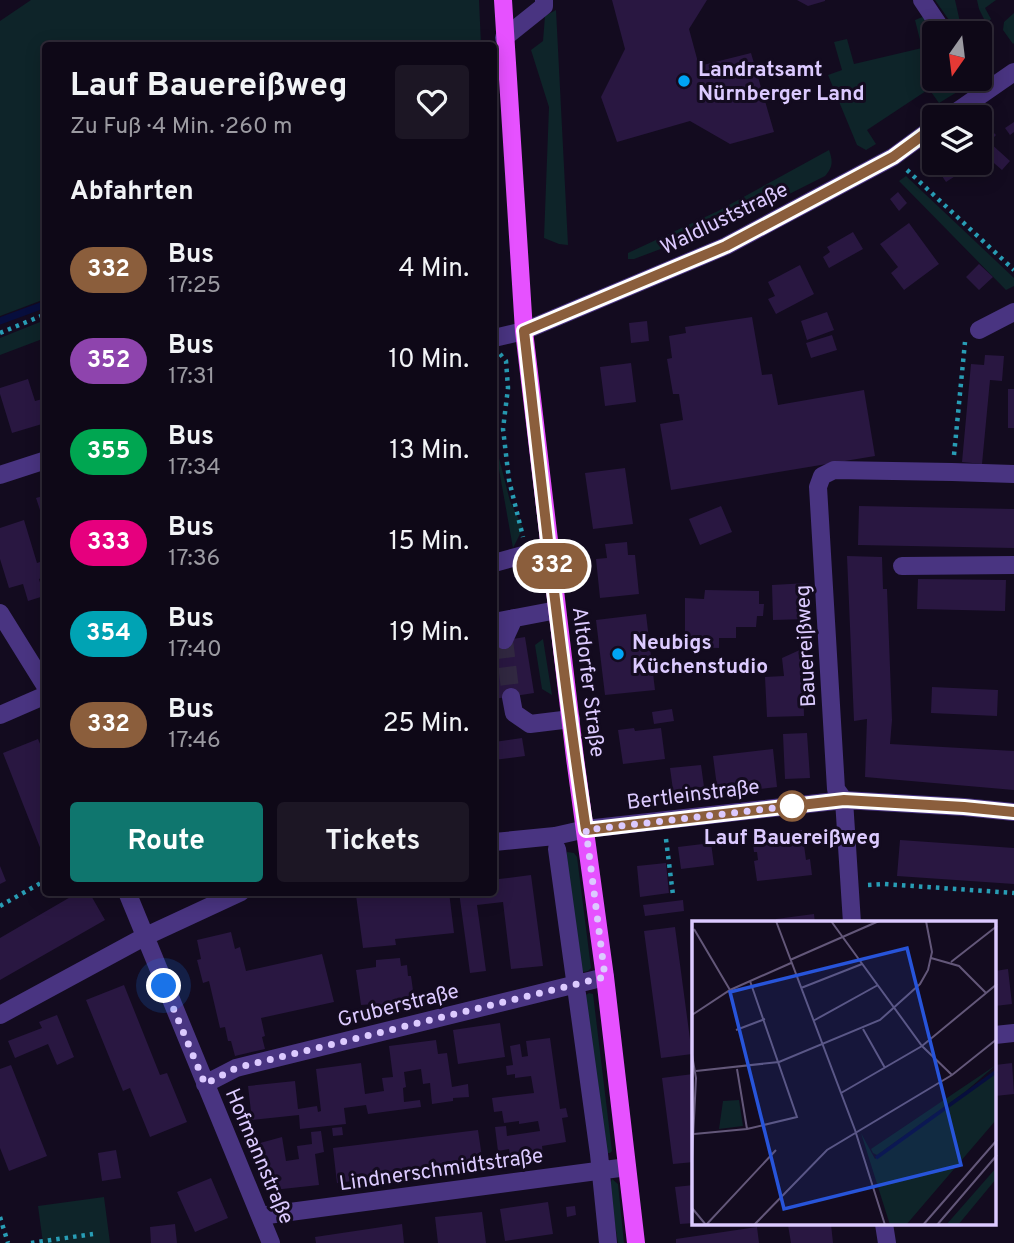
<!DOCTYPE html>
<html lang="de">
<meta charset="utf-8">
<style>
body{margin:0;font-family:Overpass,sans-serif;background:#1c1624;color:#f1f3f6;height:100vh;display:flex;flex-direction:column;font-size:26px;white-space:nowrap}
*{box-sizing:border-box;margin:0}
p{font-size:23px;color:#9b9aa1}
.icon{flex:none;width:38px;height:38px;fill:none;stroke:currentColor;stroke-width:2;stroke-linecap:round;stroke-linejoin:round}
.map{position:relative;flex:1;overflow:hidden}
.side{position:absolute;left:42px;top:42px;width:455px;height:854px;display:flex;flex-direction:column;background:#0e0817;border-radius:7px;box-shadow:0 4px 18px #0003,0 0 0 2px #2e2936}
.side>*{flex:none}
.badge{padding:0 14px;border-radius:23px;font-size:24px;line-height:46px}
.needle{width:46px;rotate:194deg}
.controls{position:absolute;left:922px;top:21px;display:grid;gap:14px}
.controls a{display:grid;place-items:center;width:70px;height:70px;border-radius:7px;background:#0e0817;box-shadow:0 4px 18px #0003,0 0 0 2px #2e2936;font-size:35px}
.you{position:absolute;width:35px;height:35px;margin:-18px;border:5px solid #fff;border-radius:50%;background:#1a73e8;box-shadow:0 0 0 10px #1a73e833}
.map>.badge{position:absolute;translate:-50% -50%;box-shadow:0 0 0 4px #fff}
h2{padding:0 28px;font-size:26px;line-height:63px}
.round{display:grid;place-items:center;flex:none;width:74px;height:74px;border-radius:7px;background:#1c1624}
.head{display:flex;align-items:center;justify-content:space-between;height:119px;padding:0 28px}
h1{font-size:33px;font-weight:700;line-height:52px}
.button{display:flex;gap:14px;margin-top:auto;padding:14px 28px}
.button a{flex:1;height:80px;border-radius:7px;background:#0f766e;color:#fff;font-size:28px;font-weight:700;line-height:80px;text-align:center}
.button a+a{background:#1c1624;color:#f1f3f6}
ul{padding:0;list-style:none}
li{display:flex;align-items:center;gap:21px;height:91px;padding:0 28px}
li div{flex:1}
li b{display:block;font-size:26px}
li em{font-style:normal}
li .badge{min-width:77px;font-weight:700;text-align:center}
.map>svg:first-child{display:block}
</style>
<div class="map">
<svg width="1014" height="1243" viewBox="0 0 1014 1243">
<rect width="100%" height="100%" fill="#130b1f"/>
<path fill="#0e2429" d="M31 0H479L481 45 46 46 45 299 0 316V21Z
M935 0H955L960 22 968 33H958Z
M977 0H996L985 8 991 19 987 25 979 9Z
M556 10 568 245 559 244 544 238 549 107 531 50 543 41 545 16Z
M1014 13V43L1013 44 1003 30 1004 22Z
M925 16 934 33V79H969L972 83 939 103 929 89 867 130 876 144 866 150 857 145 828 75 842 70 834 42 847 39 854 64 922 48 915 20Z
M829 150C833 161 833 167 825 176L738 220 634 259H628V253L718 211Z
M906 176 1014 278V286L1006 290 899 181Z
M45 320V338L0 355V338Z
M497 458H499L510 501 523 528 513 548Z
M543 639 552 695 542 689 535 645Z
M567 852 574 853 577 857 591 968 588 971 584 972 579 969 565 858Z
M589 993 593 994 612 1151 610 1153H604L584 996Z
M612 1179 618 1184 624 1243H618L609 1187Z
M104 1197 110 1243H43L38 1206Z"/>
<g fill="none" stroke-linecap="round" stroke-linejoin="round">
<path stroke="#070e3d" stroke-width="7" d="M0 321 46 304"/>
</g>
<path fill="#291741" d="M612 0H707L689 29 699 66 751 53 774 132 730 144 690 121 617 142 601 97 625 49Z
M797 0H825V1L808 6Z
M1014 122V132L1010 135 1005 128Z
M986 125 996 135 989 142 1010 161 1002 170 980 151V139L983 135 980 132Z
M942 163H958L963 171 946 182 936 167Z
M898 192 907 203 899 211 890 199Z
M909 223 939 264 904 290 891 273 898 267 880 244Z
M853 232 863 249 829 268 823 257 830 252 827 247Z
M979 264 993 277 979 290 966 277Z
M800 265 814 294 776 314 768 299 775 296 768 282Z
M827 312 834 330 807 340 801 321Z
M752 317 762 375 772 374 778 405 864 390 875 456 671 490 660 424 683 420 679 394H673L667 359 672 358 669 336 686 333 685 327Z
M647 321 649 341 631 343 629 323Z
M832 335 837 350 811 358 806 343Z
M985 355 1004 356 1002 381 990 380 982 464 962 462 971 364 984 365Z
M631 363 636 402 605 406 600 367Z
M28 379 35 401 46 398V428L43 429 42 424 12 433 0 394V388Z
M1008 389H1014V428H1008Z
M625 468 633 524 593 529 585 473Z
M46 495V518L43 519 36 498Z
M721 506 732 532 700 545 689 519Z
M859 506 1014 509V548L858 545Z
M24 520 37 563 46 560V576L39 579 44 596 28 601 23 584 9 588 0 559V528Z
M627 542 628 555H635L639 594 600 598 596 559 607 558 605 544Z
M847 556 882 557 883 589H887L892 720 890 744 1014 751V790L865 777 867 719 854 721Z
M918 579 1006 580 1005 611 917 609Z
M808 583V619L773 620 772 585Z
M705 590 759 591V604H764L763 616H757L756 627H736V638H719V648L685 647V598L704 599Z
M646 614 655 690 605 695 596 620Z
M525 637 534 693 494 699V642Z
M802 649 804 716 767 717 765 677 784 676 782 658Z
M932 687 998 690 997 716 931 713Z
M672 709 674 721 654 724 652 712Z
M634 728 635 731 661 728 665 759 623 764 618 730Z
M807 733 810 778 785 779 783 734Z
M522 738 525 756 494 760V742Z
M38 739 46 758V848L41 850 3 753Z
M773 749 777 787 718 794 713 756Z
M701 765 704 787 673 790 670 768Z
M802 830 806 860 810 859 812 875 757 881 754 861 758 860 757 852H754L752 836Z
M900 840 1014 848V884L897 876Z
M711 843 714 865 681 869 678 847Z
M666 863 669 893 640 897 637 866Z
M0 866 6 881 0 884Z
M499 871V879L531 875 543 966 511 969 503 902 477 905 486 971 470 973 459 892H494V872Z
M79 892H89L105 920 0 980V938Z
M386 892H449L454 933 395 939 396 945 363 948 356 895Z
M683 900 684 911 645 916 643 905Z
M814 914 815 923H776V919Z
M675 927 692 1054 661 1058 644 931Z
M231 932 235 949 240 947 246 971 322 954 334 1002 261 1018 265 1036 262 1037 265 1049 235 1056 231 1041H228L225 1027 220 1028 209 981 203 983 197 960 201 959 197 940Z
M400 958 401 966 407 965 408 976H411L415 1005 375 1010 374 1004 361 1005 356 970 376 967V960Z
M1008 969 1012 1004 995 1006V971Z
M124 985 160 1075 167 1073 187 1122 150 1137 130 1088 123 1091 86 1000Z
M57 1015 74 1057 57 1065 48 1044 15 1058 8 1041 42 1028 39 1022Z
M500 1023 505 1057 458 1064 453 1030Z
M550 1038 560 1109 566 1108 568 1117 562 1118 566 1142 542 1146 543 1156 511 1161 509 1149 498 1151 495 1127 506 1126 507 1136 540 1131 538 1121 519 1124V1121L504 1123 502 1111 494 1112 492 1098 534 1093 531 1076 515 1078V1074L507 1075 506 1066 513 1065 510 1046 520 1044 522 1057 528 1056 526 1041Z
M436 1040 438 1054 447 1053 452 1087 468 1084 469 1097 453 1098V1101L432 1104 430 1083 423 1084 421 1069 404 1072 406 1087 403 1088 404 1102 420 1100 421 1107 368 1114 366 1105 344 1108 346 1124 300 1129 299 1115 252 1120 248 1086 295 1081 298 1109 317 1106 318 1112 321 1111 316 1069 361 1063 365 1094 384 1091 382 1078 393 1077 389 1046Z
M1012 1063 1014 1094 995 1096V1065Z
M11 1065 47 1156 9 1171 0 1148V1069Z
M693 1074 694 1162 673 1164 662 1078Z
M342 1127 343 1135 333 1136 332 1128Z
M478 1130 483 1164 337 1183 333 1148Z
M321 1131 324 1152 315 1154 319 1185 273 1190 271 1173H263L260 1143 282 1137 286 1161 299 1159 297 1146 312 1144 311 1132Z
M116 1150 121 1178 102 1181 98 1153Z
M211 1178 228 1218 195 1232 177 1192Z
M694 1185V1223L680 1224 675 1187Z
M548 1202 553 1234 505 1241 500 1209Z
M575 1206 576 1215 567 1217 566 1207Z
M482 1212 486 1243H438L435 1217Z
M175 1224 177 1243H151L150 1227Z
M402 1224 404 1243H316L315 1237Z
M801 1224H831L833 1243H791L788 1225Z
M757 1227 759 1243H676V1239Z"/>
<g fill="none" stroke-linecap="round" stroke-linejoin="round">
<path stroke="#312841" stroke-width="18" stroke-dasharray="18 9" stroke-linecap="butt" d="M504 640 511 697"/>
<path stroke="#289db5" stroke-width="4.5" stroke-dasharray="3.5 5" stroke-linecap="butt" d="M907 170 1014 270
M0 333 46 314
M500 354 506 361 508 388 503 429 509 480 523 537
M954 455 965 342
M666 839 673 895
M868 885 884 884 1014 893
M0 906 46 880
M0 1217 8 1243
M31 1243 93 1234"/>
<path stroke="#493481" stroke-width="18" d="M922 0 944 33
M504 38 544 6V0
M949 117 1014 72
M979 330 1014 312
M494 338 524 331 726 246 893 157 934 127
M0 475 46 460
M494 563 549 548
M902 566 1014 565
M0 613 46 687
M494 622 557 610
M504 640 514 618
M511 697 514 713 530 724 571 719
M0 715 46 695
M494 842 555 836 586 829 844 800 964 807 1014 812
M557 849 599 1154 608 1243
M127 892 271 1243
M852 923 844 800 836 789 818 487 822 476 834 470 952 472 1014 474
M0 1015 144 937 241 892
M995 1035 1014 1033
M205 1084 236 1068 605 977
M260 1216 627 1167
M884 1224 887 1243"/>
<path stroke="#e651ff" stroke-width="18" d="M503 0 524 331 575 758 605 977 636 1243"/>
</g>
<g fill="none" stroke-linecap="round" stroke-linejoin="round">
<g stroke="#fff" stroke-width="16">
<path id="line" d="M934 127 893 157 726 246 524 331C543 498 561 664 586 830L844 800 964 807 1014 812"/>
</g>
<use href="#line" stroke="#8b5e3c" stroke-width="10"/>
<path stroke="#dccaff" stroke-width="7" stroke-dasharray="0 12.6" d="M164 986 205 1084 236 1068 605 977 586 830 792 806"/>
</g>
<g fill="#00a4f5" stroke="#130b1f" stroke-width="2.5">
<circle cx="684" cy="81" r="7"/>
<circle cx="618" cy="654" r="7"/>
</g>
<circle fill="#fff" stroke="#8b5e3c" stroke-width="3.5" cx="792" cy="806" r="14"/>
<g text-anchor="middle" stroke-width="6" stroke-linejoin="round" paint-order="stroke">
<g font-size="21" font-weight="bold" fill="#dccaff" stroke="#130b1f" text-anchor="start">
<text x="698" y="76">Landratsamt<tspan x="698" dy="24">Nürnberger Land</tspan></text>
<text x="632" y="649">Neubigs<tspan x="632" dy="24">Küchenstudio</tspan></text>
</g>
<g font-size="21" fill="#dccaff" stroke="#130b1f">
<text transform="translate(724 218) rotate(-26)" y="7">Waldluststraße</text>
<text transform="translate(805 646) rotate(-93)" y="7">Bauereißweg</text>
<text transform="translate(589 682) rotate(83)" y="7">Altdorfer Straße</text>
<text transform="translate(693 794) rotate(-7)" y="7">Bertleinstraße</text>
<text transform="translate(398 1005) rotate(-14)" y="7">Gruberstraße</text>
<text transform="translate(260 1156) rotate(67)" y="7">Hofmannstraße</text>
<text transform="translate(441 1169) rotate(-8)" y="7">Lindnerschmidtstraße</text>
</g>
<g font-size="21" font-weight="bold" fill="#dccaff" stroke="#130b1f">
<text x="792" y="844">Lauf Bauereißweg</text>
</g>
</g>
<g transform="translate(692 921)">
<rect width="304" height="304" fill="#130b1f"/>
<path d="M304 144 273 171 185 234 181 232 179 228ZM304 151V199L214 304H198L169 212 183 238ZM47 179 51 205 27 208 31 180ZM304 247V258L266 304H254Z" fill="#0e2429"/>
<path fill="none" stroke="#070e3d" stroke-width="3.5" d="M184 237 305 150"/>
<path fill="none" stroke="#635779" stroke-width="2" d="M84 0 163 209 193 304M139 0 230 125 260 154M2 8 38 69M239 37 267 45 294 72M98 39 187 0M259 41 305 5M109 67 170 43M0 94 38 69 99 42M121 100 186 64M171 108 193 147M44 109 73 98M0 134 4 157 0 238M45 148 55 208M4 150 87 141 188 99 228 63 236 49 240 31 234 0M149 172 230 125 305 63M2 213 55 208 105 196 58 60M0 287 14 304 84 229M62 304 135 229 260 154 305 118M231 304 305 219M245 304 305 234"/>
<path fill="#2754da" fill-opacity="0.15" stroke="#2754da" stroke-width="3.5" d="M215 27 269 244 92 288 38 71Z"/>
<rect width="304" height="304" fill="none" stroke="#dccaff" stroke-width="3.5"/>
</g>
</svg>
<div class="controls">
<a><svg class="needle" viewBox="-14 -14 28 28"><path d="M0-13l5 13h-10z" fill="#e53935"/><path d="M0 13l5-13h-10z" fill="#9b9aa1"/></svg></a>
<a><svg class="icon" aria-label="layers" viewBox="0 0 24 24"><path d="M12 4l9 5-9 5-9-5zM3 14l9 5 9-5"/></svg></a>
</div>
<div class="you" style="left:164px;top:986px"></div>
<b class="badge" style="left:552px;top:566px;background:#8b5e3c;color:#fff">332</b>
<section class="side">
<div class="head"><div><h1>Lauf Bauereißweg</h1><p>Zu Fuß · 4 Min. · 260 m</p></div><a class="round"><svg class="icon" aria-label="heart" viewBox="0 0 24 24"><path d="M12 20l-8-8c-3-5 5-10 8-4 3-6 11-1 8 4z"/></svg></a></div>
<h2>Abfahrten</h2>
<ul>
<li><span class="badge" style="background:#8b5e3c;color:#fff">332</span><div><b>Bus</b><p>17:25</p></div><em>4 Min.</em></li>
<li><span class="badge" style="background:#8e44ad;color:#fff">352</span><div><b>Bus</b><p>17:31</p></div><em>10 Min.</em></li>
<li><span class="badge" style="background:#00a651;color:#fff">355</span><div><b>Bus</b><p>17:34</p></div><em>13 Min.</em></li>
<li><span class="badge" style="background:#e6007e;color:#fff">333</span><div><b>Bus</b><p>17:36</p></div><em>15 Min.</em></li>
<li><span class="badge" style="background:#00a3b4;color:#fff">354</span><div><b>Bus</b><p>17:40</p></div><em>19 Min.</em></li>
<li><span class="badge" style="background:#8b5e3c;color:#fff">332</span><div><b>Bus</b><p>17:46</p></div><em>25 Min.</em></li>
</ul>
<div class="button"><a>Route</a><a>Tickets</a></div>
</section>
</div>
